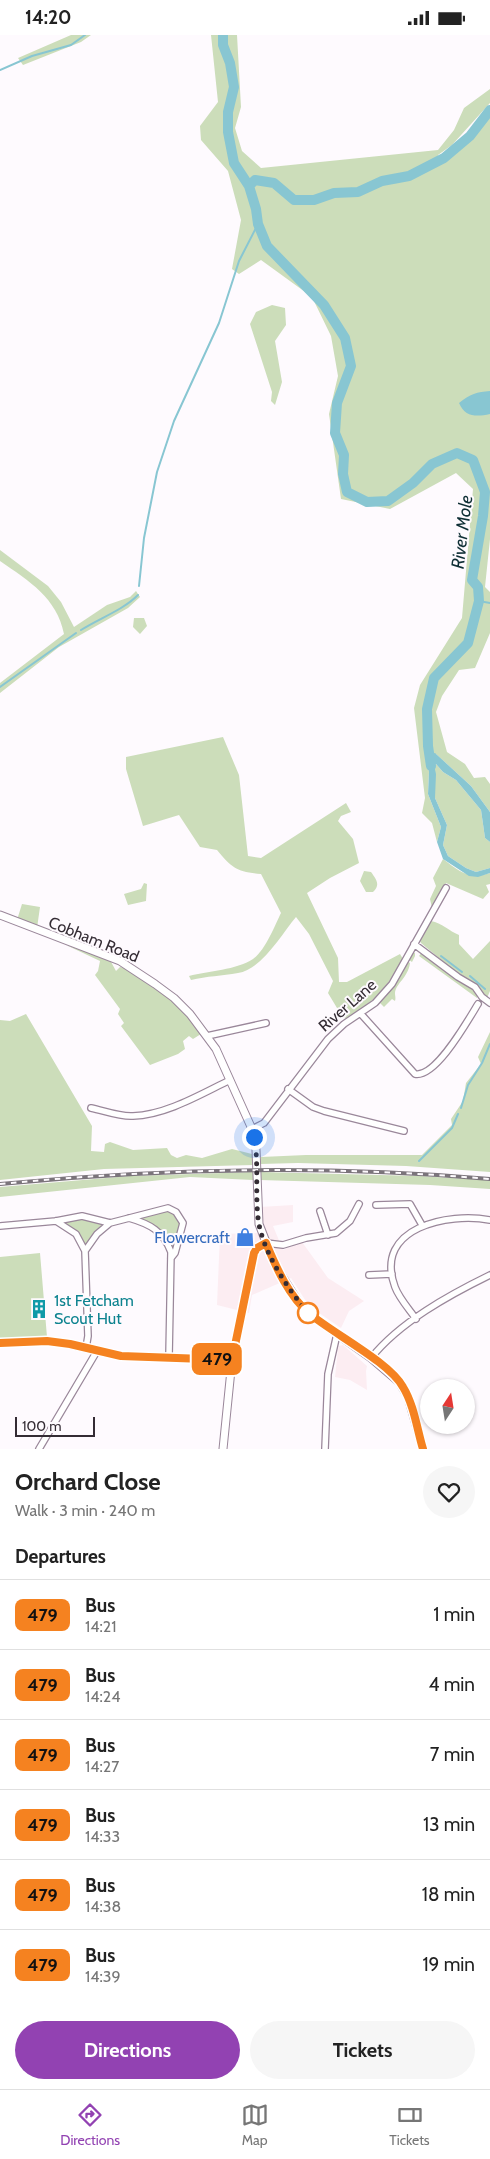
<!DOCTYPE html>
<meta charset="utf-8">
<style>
body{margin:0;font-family:Cabin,sans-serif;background:#f6f6f6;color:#222;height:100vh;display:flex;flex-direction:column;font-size:19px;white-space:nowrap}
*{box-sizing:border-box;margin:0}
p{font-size:16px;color:#767676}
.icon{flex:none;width:28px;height:28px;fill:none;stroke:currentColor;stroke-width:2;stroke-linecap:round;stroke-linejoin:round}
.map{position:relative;height:1414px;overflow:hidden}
.details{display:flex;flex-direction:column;background:#fff;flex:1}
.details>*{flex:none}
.badge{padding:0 10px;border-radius:8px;font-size:18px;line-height:32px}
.needle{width:32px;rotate:12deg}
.fabs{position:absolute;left:420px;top:1344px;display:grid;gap:10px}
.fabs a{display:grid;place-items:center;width:55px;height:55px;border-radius:50%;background:#fff;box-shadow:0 1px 4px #0004;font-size:25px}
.scale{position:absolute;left:15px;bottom:12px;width:80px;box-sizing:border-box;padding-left:5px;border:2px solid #342c34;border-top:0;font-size:14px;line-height:18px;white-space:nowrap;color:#342c34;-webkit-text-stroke:4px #fefafe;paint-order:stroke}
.you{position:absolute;width:25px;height:25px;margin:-12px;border:4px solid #fff;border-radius:50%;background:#1a73e8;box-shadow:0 0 0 8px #1a73e833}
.map>.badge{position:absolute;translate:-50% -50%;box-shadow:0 0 0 2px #fff}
h2{padding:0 15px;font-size:19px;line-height:45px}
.round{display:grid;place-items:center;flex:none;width:52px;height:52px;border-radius:26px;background:#f6f6f6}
.headline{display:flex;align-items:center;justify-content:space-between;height:85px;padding:0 15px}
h1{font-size:24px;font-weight:700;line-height:38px}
.action{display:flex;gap:10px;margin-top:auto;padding:10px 15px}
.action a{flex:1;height:58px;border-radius:30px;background:#9242b2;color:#fff;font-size:20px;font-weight:700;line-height:58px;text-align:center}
.action a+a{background:#f6f6f6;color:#222}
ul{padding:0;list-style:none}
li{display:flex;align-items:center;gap:15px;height:70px;padding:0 15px;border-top:1px solid #e0e0e0}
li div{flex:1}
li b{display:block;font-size:19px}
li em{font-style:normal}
li .badge{min-width:55px;font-weight:700;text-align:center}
.status{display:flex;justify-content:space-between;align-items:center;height:35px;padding:0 25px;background:#fff;direction:ltr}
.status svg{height:14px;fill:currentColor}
.tab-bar{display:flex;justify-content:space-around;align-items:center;height:70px;border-top:1px solid #e0e0e0;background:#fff;font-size:14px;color:#767676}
.tab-bar a{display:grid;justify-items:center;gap:2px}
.tab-bar .selected{color:#9242b2}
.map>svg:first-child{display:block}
</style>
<div class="status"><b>14:20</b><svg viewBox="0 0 49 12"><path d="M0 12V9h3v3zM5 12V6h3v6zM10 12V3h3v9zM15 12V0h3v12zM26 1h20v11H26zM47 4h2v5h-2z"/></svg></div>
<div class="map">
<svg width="490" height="1414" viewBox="0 0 490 1414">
<rect width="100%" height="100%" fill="#fefafe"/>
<path fill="#fcedf2" d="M293 1170V1187L273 1191 283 1215 302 1207 328 1243 364 1266 349 1276 341 1293 309 1271 291 1243 252 1260 249 1278 217 1270 220 1199 258 1198 265 1194 260 1172Z
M343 1310 367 1331 366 1336 367 1355 350 1345 335 1342 338 1314 339 1311Z"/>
<path fill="#ccddba" d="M71 0H91L81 7 23 30 18 23Z
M211 0H237L241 72 235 93 242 116 261 133 438 115 454 95 464 73 490 54V68L452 110 438 120 437 129C464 116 471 99 490 79V504L485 552 490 557V598L475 633 459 635 442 661 436 677 447 717 465 729 474 743 485 742 490 749V777L471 751 436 719 425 720 429 736 428 759 441 792 437 807 432 788 422 778 425 763 414 673 420 650 462 583 473 454 456 438 390 474 341 464 329 379 338 341 331 301 312 262 261 225 239 239 232 234 241 185 228 136 201 105 200 91 218 67Z
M272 270 285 273 286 290 275 306 282 347 275 370 271 366 272 357 250 289 256 277Z
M0 515 48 551 61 567 74 592 107 570 130 562 136 556 140 562 128 573 59 612 0 658V648L64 599C57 563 29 546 0 526Z
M134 583H144L147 591 140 599 133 592Z
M223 702 239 740 248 821 261 823 346 768 351 777 341 781 338 786 353 804 359 828 330 843 307 858 338 923 339 947H347L400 919 403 924C385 956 377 963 348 984L343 983 328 958 333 946 309 899 296 882C281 900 262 934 238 938 222 941 207 941 191 945L189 941C209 936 236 935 253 924 265 916 275 890 281 878L261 839C237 837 232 833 217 815L200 812 179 780 143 791 126 734V722Z
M436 729 443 737 456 745 481 775 485 803 490 807V833L476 837 466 833 448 821 443 810 447 790 435 763 434 730Z
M443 824C459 836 469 845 490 838V849L486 850 489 857 483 864 446 848 432 873 430 864 436 851 433 843Z
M364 836 371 837C376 844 381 850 373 857H366L360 846Z
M144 848 147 849 146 866 128 870 124 859 141 854Z
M22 869 40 872 37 893 17 885Z
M431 886C442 888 449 896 459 900V909L473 924 490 906V956L487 963 476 949 458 939 421 908 419 904Z
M66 910 110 925 116 936 120 932C134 933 165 959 176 969 186 977 193 989 201 999L193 1004 189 1001 183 1006 185 1014 178 1019 150 1030 121 991 124 988 118 979 120 974 95 940 98 936 100 926Z
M410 917 415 918V921L412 927 409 925 407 926 410 928C408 943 396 948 395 958 395 961 396 963 395 966L392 964 384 972 380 968Z
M422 917 471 952 478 959 477 963 419 921Z
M26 979 92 1091 91 1116 104 1117 105 1109 110 1107 133 1115 167 1113 171 1120 177 1123 186 1120 202 1123 232 1114 252 1119 253 1130 104 1134 0 1145V985L10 986Z
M490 997V1137L406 1131 298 1128 260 1129 261 1122 306 1120H422L452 1090 451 1084 463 1066 466 1048 481 1029 478 1022Z
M254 1137 253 1145 190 1142 0 1162V1152L130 1141Z
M260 1137 420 1141 484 1145 490 1146V1154L430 1150 260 1145Z
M171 1175 179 1186 180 1191 173 1214 158 1193 138 1184Z
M83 1183 103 1189 86 1210 65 1189V1186Z
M40 1218 47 1302 0 1305V1222Z"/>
<path fill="#88c6d2" d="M490 356V379C476 382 465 382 459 368 470 359 477 357 490 356Z
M435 718 471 751 490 777V807L485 803 481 775 456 745 443 737 436 729 434 730 436 739 435 763 447 790 443 810 448 821 466 833 476 837 490 833V838L478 842 469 841 443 824 437 807 441 792 428 759 429 736 425 720Z"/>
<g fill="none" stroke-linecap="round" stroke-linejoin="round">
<path stroke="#88c6d2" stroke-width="2" d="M0 35 32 21 71 10 85 0
M139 551 144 503 157 437 174 386 219 288 239 226 258 189
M479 566 490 568
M81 595C100 583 123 575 138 560
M0 652 76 598
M441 921 462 937
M470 941 485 954
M461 1073 468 1050 482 1028 490 1009
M419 1126 452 1093 458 1079"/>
<path stroke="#88c6d2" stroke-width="10" d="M223 0V10L230 28 234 52 228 77V97L234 128 249 151 256 174 258 189 267 211 324 270 345 303 351 331 337 368 335 398 344 420 343 439 347 457 367 467 388 466 413 448 432 429 457 418 473 425 485 457 483 481 472 545 478 552 479 566 468 608 434 643 427 674 428 711 431 731
M249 151 255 145 274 148 294 165H314L334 158 358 157 382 146 409 141 444 123 470 101 490 75"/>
<g stroke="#9a879a" stroke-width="8">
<path id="minor" d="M414 909 458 942 475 952 482 962 490 968
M361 979 415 1039C436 1043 468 985 478 969
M207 1001 266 988
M288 1054 313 1072 324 1076 404 1096
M91 1073C105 1076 120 1082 133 1081 166 1080 201 1059 230 1045
M252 1094 264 1088 328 1004 344 989 375 968 392 949 446 853
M376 1170 410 1169 422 1190
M320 1176 328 1200
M129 1183C150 1189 163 1196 171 1217L169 1321
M56 1186 76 1199 85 1216 88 1301 86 1313
M0 1191 56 1186 82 1181 110 1188 168 1173 176 1177 183 1188 175 1218 171 1223
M266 1208 283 1210 306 1203 336 1198 350 1186 359 1169
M85 1216 97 1199 110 1188
M369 1240 392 1239
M416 1284C409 1274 399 1263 395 1252 373 1192 449 1177 490 1185
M371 1323C400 1287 449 1260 490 1240
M39 1414 97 1316
M325 1414 328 1339 337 1299"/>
</g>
<g stroke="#9a879a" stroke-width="9">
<path id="tertiary" d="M0 880 120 926 155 949 174 963 190 979 216 1014 252 1094 256 1115 259 1189 275 1230 297 1265 309 1279 371 1323 399 1347 408 1362 423 1414
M0 1308 47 1306 65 1308 121 1321 232 1325
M223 1414 232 1325 254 1218 257 1213 266 1208"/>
</g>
<use href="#minor" stroke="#fff" stroke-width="5.5"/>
<use href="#tertiary" stroke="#fff" stroke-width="7"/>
<g stroke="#7b747b" stroke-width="4">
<path id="rail" d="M0 1149C163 1133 326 1130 490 1144"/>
</g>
<use href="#rail" stroke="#fefafe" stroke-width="2" stroke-dasharray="5.5" stroke-linecap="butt"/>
</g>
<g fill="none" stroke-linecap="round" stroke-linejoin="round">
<g stroke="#fff" stroke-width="11">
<path id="line" d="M0 1308 47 1306 70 1309 121 1321 232 1325 254 1218 257 1213 266 1208C276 1232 289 1262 310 1279 334 1299 389 1327 403 1352 414 1370 417 1394 423 1414"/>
</g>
<use href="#line" stroke="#f58220" stroke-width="8"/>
<path stroke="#342c34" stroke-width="5" stroke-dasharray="0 9" d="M254 1102C259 1128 255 1156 258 1183 262 1217 289 1255 308 1278"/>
</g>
<defs>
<g id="shop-bare" transform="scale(1.5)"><path d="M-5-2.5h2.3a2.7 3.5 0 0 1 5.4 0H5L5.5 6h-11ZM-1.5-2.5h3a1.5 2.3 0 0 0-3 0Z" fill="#3f7fe0" stroke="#fefafe" stroke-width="2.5" paint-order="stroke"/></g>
<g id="building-bare" transform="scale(1.5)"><path d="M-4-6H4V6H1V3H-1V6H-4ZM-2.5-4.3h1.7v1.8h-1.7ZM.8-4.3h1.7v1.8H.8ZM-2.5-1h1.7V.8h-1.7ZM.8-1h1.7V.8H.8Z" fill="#0f9aa8" stroke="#fefafe" stroke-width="2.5" paint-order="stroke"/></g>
</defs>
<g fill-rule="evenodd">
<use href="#shop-bare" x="245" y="1202"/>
<use href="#building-bare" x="39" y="1274"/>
</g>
<circle fill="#fff" stroke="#f58220" stroke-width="2.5" cx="308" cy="1278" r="10"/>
<g text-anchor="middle" stroke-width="4" stroke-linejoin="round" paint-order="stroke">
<g font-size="16" fill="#342c34" stroke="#fefafe">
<text transform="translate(94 904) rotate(22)" y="6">Cobham Road</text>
<text transform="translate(347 970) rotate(-41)" y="6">River Lane</text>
</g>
<g font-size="16" fill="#366cbe" stroke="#fefafe" text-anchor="end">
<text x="230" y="1208">Flowercraft</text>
</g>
<g font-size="16" fill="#0d838f" stroke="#fefafe" text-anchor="start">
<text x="54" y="1271">1st Fetcham<tspan x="54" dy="18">Scout Hut</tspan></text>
</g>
<g font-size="18" font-style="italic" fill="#0f2f35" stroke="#fefafe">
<text transform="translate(462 497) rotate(-83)" y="6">River Mole</text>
</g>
</g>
</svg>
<div class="fabs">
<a><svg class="needle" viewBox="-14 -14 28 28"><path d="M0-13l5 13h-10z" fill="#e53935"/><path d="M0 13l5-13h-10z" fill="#767676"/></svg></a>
</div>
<div class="scale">100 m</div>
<div class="you" style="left:254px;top:1102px"></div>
<b class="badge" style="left:217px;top:1324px;background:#f58220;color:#111">479</b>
</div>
<section class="details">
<div class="headline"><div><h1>Orchard Close</h1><p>Walk · 3 min · 240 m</p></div><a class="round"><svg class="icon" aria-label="heart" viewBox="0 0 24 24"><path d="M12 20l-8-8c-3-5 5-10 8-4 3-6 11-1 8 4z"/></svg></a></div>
<h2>Departures</h2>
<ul>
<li><span class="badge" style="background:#f58220;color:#111">479</span><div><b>Bus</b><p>14:21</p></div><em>1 min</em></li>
<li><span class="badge" style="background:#f58220;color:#111">479</span><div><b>Bus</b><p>14:24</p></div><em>4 min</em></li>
<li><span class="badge" style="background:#f58220;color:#111">479</span><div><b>Bus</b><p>14:27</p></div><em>7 min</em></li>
<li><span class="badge" style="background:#f58220;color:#111">479</span><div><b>Bus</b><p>14:33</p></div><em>13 min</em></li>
<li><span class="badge" style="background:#f58220;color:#111">479</span><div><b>Bus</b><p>14:38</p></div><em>18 min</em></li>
<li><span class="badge" style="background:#f58220;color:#111">479</span><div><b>Bus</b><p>14:39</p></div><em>19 min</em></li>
</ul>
<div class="action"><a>Directions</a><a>Tickets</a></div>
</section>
<nav class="tab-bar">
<a class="selected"><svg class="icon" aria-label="directions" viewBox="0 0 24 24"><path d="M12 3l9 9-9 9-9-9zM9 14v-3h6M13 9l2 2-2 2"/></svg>Directions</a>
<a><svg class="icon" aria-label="map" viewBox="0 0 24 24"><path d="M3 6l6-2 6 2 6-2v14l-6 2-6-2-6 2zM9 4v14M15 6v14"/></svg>Map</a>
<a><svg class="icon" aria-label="tickets" viewBox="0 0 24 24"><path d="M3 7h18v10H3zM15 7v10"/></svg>Tickets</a>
</nav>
